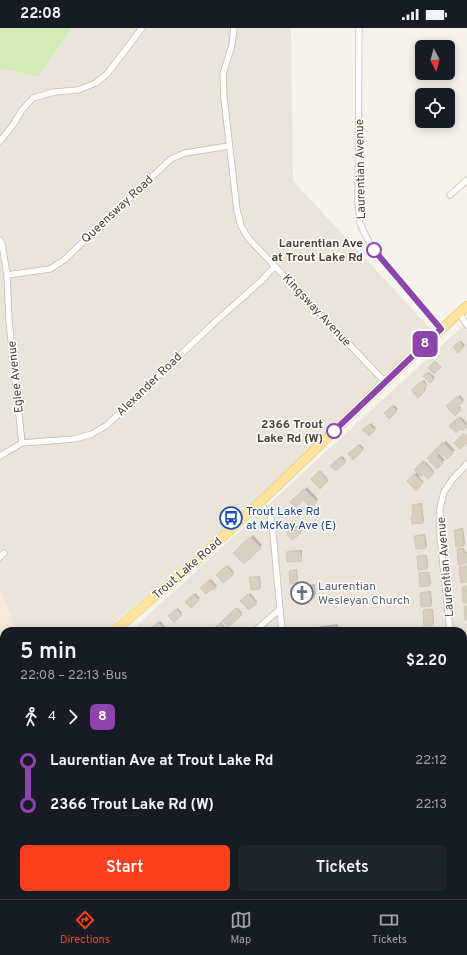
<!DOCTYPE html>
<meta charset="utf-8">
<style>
body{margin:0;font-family:Overpass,sans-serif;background:#20242c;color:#f1f3f6;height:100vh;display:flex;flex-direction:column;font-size:15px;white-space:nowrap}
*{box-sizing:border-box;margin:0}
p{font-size:13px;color:#9ea1a6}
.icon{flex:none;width:22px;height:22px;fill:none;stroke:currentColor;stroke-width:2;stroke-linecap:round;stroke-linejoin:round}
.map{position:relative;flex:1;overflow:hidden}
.sheet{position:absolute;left:0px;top:599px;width:467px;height:272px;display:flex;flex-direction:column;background:#171b24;border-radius:12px 12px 0 0;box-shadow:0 2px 10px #0003}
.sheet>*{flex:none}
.badge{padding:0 8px;border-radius:6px;font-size:14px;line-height:26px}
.needle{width:26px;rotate:174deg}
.fabs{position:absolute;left:415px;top:12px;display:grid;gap:8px}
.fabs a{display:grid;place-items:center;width:40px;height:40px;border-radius:6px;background:#171b24;box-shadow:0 2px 10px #0003;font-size:20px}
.map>.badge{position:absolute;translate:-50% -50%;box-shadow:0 0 0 2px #fff}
.legs{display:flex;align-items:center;gap:6px;height:44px;padding:0 20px;font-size:13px}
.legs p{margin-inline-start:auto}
.overview{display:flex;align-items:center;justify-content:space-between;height:68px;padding:0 20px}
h1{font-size:22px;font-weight:600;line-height:30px}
.primary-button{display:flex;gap:8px;margin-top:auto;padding:8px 20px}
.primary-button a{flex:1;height:46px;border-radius:6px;background:#fc3f1d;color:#fff;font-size:16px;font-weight:600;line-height:46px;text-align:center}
.primary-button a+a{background:#20242c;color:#f1f3f6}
ul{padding:0 20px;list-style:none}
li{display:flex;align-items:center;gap:14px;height:44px;font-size:15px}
li i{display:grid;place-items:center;width:6px;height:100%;margin:0 5px;background:currentColor}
li i::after{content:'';width:10px;height:10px;margin:-5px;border:3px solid;border-radius:50%;background:#171b24}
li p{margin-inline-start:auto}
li:first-child i{background:linear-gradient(#0000 50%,currentColor 0)}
li:last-child i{background:linear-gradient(currentColor 50%,#0000 0)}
.status{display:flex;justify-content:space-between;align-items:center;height:28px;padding:0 20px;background:#171b24;direction:ltr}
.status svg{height:11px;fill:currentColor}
.tabs{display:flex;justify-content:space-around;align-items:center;height:56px;border-top:1px solid #363941;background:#171b24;font-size:11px;color:#9ea1a6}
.tabs a{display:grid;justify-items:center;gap:2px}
.tabs .active{color:#fc3f1d}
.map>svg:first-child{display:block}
</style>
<div class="status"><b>22:08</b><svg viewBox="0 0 49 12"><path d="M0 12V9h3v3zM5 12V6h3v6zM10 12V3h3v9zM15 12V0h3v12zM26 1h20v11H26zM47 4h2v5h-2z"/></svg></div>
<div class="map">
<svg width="467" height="871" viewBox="0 0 467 871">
<rect width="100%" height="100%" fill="#f6f3ec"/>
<path fill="#eae5da" d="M72 0H291L293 153 432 302 216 509 105 603H17L0 562V40L38 49Z
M467 294V871H83L82 870 84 867H463V603H131Z
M0 825 4 829V867H56L63 871H0Z"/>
<path fill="#f7ead8" d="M0 563 17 603H4V669L0 672Z"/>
<path fill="#d2eab5" d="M0 0H72L38 49 0 40Z"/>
<path fill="#0003" d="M461 313 465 317 458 324 454 319Z
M429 344 435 349 430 354 425 348Z
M424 352 427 356 424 359 426 361 418 368 413 362Z
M460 367 464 372 458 377 461 380 455 386 448 378Z
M394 377 398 381 389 389 386 385Z
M461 389 467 395V397L462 402 451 398Z
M371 395 376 400 369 407 364 402Z
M446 413 455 422 447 429 441 423 439 425 445 432 437 439 428 430Z
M360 416 364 420 353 430 349 426Z
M342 428 346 432 336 442 332 438Z
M425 433 434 443 428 449 423 445 419 449 424 454 416 461 408 453 417 444 415 442Z
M321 443 328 451 320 459 312 451Z
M307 459 318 471 311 479 303 471 292 474Z
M422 475 424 493 423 494 412 488 414 486 413 477 414 476Z
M297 498 302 503 293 511 288 506Z
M463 500 465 515 464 517 456 502 457 501Z
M425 506 427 518 425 519 416 508 417 507Z
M253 507 262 517 244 535 234 525Z
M459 520H464L465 524H467V533H466V534L465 529 458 522Z
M302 522V531L301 532 287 525 289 523Z
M419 527H427L428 539 427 540 418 529Z
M228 537 234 544 223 554 217 547Z
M297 541 298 553 297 554 290 543 291 542Z
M421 544H429L431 555 429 557 420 546Z
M260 548 261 559 260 560 251 550 252 549Z
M211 551 217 558 214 561 202 560Z
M315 556 316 566 314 569 292 561 294 559Z
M431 563 432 575 431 577 421 565 422 564Z
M195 565 200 570 191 579 186 574Z
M250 565 257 573 249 580 242 573Z
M178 580 182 585 174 593 169 588Z
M238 580 242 585 228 598 224 593Z
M425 581H433L434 595 433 596 424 583Z
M160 593 166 600 162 603H155L152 600Z
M221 594 226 600 223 603H212Z
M338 596 339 603H318L317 601 321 598Z
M435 601V603H427L428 602Z
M453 869 454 871H445L446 870Z"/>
<path fill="#d8cfc1" stroke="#d3c7b4" d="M459 313 464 319 458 325 453 319Z
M435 333 441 339 434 346 428 340Z
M428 344 434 351 430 355 423 348Z
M422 353 427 358 423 361 425 363 418 370 411 362Z
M458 368 463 374 458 379 461 382 455 388 446 378Z
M392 378 397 383 389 391 384 385Z
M459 389 467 399 462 403 460 401 456 405 449 398Z
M369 396 375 402 369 408 362 402Z
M464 405 467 408V415L460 421 454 415Z
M443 414 453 425 447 431 441 425 437 428 443 435 437 441 427 430Z
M358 417 363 422 353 432 348 426Z
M340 429 346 434 336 443 330 438Z
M423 433 434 445 428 451 423 446 421 449 414 442Z
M319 443 328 453 320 461 311 451Z
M414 446 423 455 416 463 407 453Z
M304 461 317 474 311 480 303 472 296 480 290 474Z
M421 476 423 495 412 496 411 488H413L412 477Z
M295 498 301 505 292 512 286 505Z
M462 501 464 518 456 519 454 502Z
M424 507 426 520 416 521 414 508Z
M250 509 261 520 244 536 233 525Z
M457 521H463L464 525H467V534H465V536L458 537Z
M300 523 302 533 287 534 286 524Z
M426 527 427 541 418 542 417 528Z
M226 538 234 546 223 555 216 547Z
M467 538V554L461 555 459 539Z
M296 542 298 555 290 556 289 543Z
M428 544 430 558 420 559 419 545Z
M249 549H259L260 561 251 562Z
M209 552 216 560 213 562 212 561 206 566 200 560Z
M313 558 314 570 292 572 291 560Z
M467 558V575H463L462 559Z
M430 564 431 578 421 579 420 565Z
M193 566 199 572 191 580 185 574Z
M248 566 257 575 249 582 240 573Z
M467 578V592H465L464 579Z
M236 580 242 587 228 599 222 593Z
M176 581 182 587 174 594 168 588Z
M432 581 433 597 424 598 423 582Z
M158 594 165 602 164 603H154L151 600Z
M220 595 226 602 224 603H211Z
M335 599V603H317L316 601Z
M94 867H113L111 870 108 868 105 871H100Z
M156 867H168V871H156Z
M173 867H188V871H180V868H173Z
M191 867H208V869L191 871Z
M354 867H362V871H354Z
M411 867H422V871H411Z"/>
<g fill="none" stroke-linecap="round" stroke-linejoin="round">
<g stroke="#c2bbae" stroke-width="7">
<path id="minor" d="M234 0 232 17 223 46 224 70 237 182 241 198 249 211 385 354
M359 0 358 174 360 195 363 202 372 220 441 301
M0 113 13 97 22 82 33 70 54 64 78 62 96 55 107 46 142 0
M450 167 467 152
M0 212 2 216 7 247 9 293 22 415
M7 247 50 241 64 232 171 131 185 125 229 118
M459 285 467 297
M0 428 22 415 74 411 92 406 107 397 215 294 261 253 275 238
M259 474 270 487 272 494 282 603
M0 529 4 525
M255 603 280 581
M450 603 440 508V480L444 464 452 452 467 436
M463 719 467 755
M0 815 4 819
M71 867 77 871
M307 867V871
M387 867 388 871"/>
</g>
<g stroke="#e6c16a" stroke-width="10">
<path id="primary" d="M114 603C144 578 173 553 202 528 292 447 376 359 467 278
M0 687 4 685"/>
</g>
<path stroke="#c4b79f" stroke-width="1" stroke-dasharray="2 2" stroke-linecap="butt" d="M143 871 145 867"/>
<use href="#minor" stroke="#fff" stroke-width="5.5"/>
<use href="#primary" stroke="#ffe39c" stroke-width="9"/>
</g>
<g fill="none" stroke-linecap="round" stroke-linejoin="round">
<g stroke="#fff" stroke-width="9">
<path id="line-1" d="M334 403 441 301 374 222"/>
</g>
<use href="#line-1" stroke="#8e44ad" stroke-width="6"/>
</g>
<defs>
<g id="bus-ring" transform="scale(1.15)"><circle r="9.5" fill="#fff" stroke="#1a4fb4" stroke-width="1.5"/><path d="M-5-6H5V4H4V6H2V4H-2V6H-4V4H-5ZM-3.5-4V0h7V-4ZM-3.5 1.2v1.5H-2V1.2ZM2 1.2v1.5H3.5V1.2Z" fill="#1a4fb4"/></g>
<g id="church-ring" transform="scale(1.15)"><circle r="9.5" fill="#fff" stroke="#6b7280" stroke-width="1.5"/><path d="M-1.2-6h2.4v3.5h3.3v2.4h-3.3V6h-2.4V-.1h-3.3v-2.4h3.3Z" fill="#6b7280"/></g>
</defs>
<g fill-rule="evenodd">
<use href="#bus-ring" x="231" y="490"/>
<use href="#church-ring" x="302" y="565"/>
</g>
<g fill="#fff" stroke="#8e44ad" stroke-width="2">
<circle cx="374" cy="222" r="7"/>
<circle cx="334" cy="403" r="7"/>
</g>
<g text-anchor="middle" stroke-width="3" stroke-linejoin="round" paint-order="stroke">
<g font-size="12" fill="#4b4439" stroke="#fff">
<text transform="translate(360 141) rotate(-91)" y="4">Laurentian Avenue</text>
<text transform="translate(117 181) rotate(-43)" y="4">Queensway Road</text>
<text transform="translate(317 282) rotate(47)" y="4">Kingsway Avenue</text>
<text transform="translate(15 349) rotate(-96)" y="4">Eglee Avenue</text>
<text transform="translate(149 356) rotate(-44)" y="4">Alexander Road</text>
<text transform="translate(445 539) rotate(-95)" y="4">Laurentian Avenue</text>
<text transform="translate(187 540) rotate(-41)" y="4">Trout Lake Road</text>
</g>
<g font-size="12" font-weight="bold" fill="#4b4439" stroke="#fff" text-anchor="end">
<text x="363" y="219">Laurentian Ave<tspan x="363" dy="14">at Trout Lake Rd</tspan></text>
<text x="323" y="400">2366 Trout<tspan x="323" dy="14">Lake Rd (W)</tspan></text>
</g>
<g font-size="12" fill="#164399" stroke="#fff" text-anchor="start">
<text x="246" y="487">Trout Lake Rd<tspan x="246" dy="14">at McKay Ave (E)</tspan></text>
</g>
<g font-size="12" fill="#5b616d" stroke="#fff" text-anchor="start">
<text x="318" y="562">Laurentian<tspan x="318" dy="14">Wesleyan Church</tspan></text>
</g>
</g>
</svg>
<div class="fabs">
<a><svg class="needle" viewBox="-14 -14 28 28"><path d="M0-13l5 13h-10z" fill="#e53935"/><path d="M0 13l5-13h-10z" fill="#9ea1a6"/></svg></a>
<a><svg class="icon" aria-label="locate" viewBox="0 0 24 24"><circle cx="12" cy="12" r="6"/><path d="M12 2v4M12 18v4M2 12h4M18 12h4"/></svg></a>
</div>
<b class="badge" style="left:425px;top:316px;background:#8e44ad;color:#fff">8</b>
<section class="sheet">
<div class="overview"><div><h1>5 min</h1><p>22:08 – 22:13 · Bus</p></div><b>$2.20</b></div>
<div class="legs"><svg class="icon" aria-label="walk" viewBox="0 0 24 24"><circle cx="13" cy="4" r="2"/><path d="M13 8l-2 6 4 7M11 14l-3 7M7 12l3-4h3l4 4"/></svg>4<svg class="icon" aria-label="forward" viewBox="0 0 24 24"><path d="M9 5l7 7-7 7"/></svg><b class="badge" style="background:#8e44ad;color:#fff">8</b></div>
<ul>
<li><i style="color:#8e44ad"></i><b>Laurentian Ave at Trout Lake Rd</b><p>22:12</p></li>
<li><i style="color:#8e44ad"></i><b>2366 Trout Lake Rd (W)</b><p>22:13</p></li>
</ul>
<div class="primary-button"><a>Start</a><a>Tickets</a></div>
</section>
</div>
<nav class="tabs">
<a class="active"><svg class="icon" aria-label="directions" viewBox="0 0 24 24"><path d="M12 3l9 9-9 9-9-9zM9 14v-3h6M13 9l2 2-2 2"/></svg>Directions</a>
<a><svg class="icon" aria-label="map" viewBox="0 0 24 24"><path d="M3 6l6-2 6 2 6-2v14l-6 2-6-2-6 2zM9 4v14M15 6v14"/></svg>Map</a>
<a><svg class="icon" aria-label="tickets" viewBox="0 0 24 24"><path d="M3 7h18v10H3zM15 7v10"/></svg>Tickets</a>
</nav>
